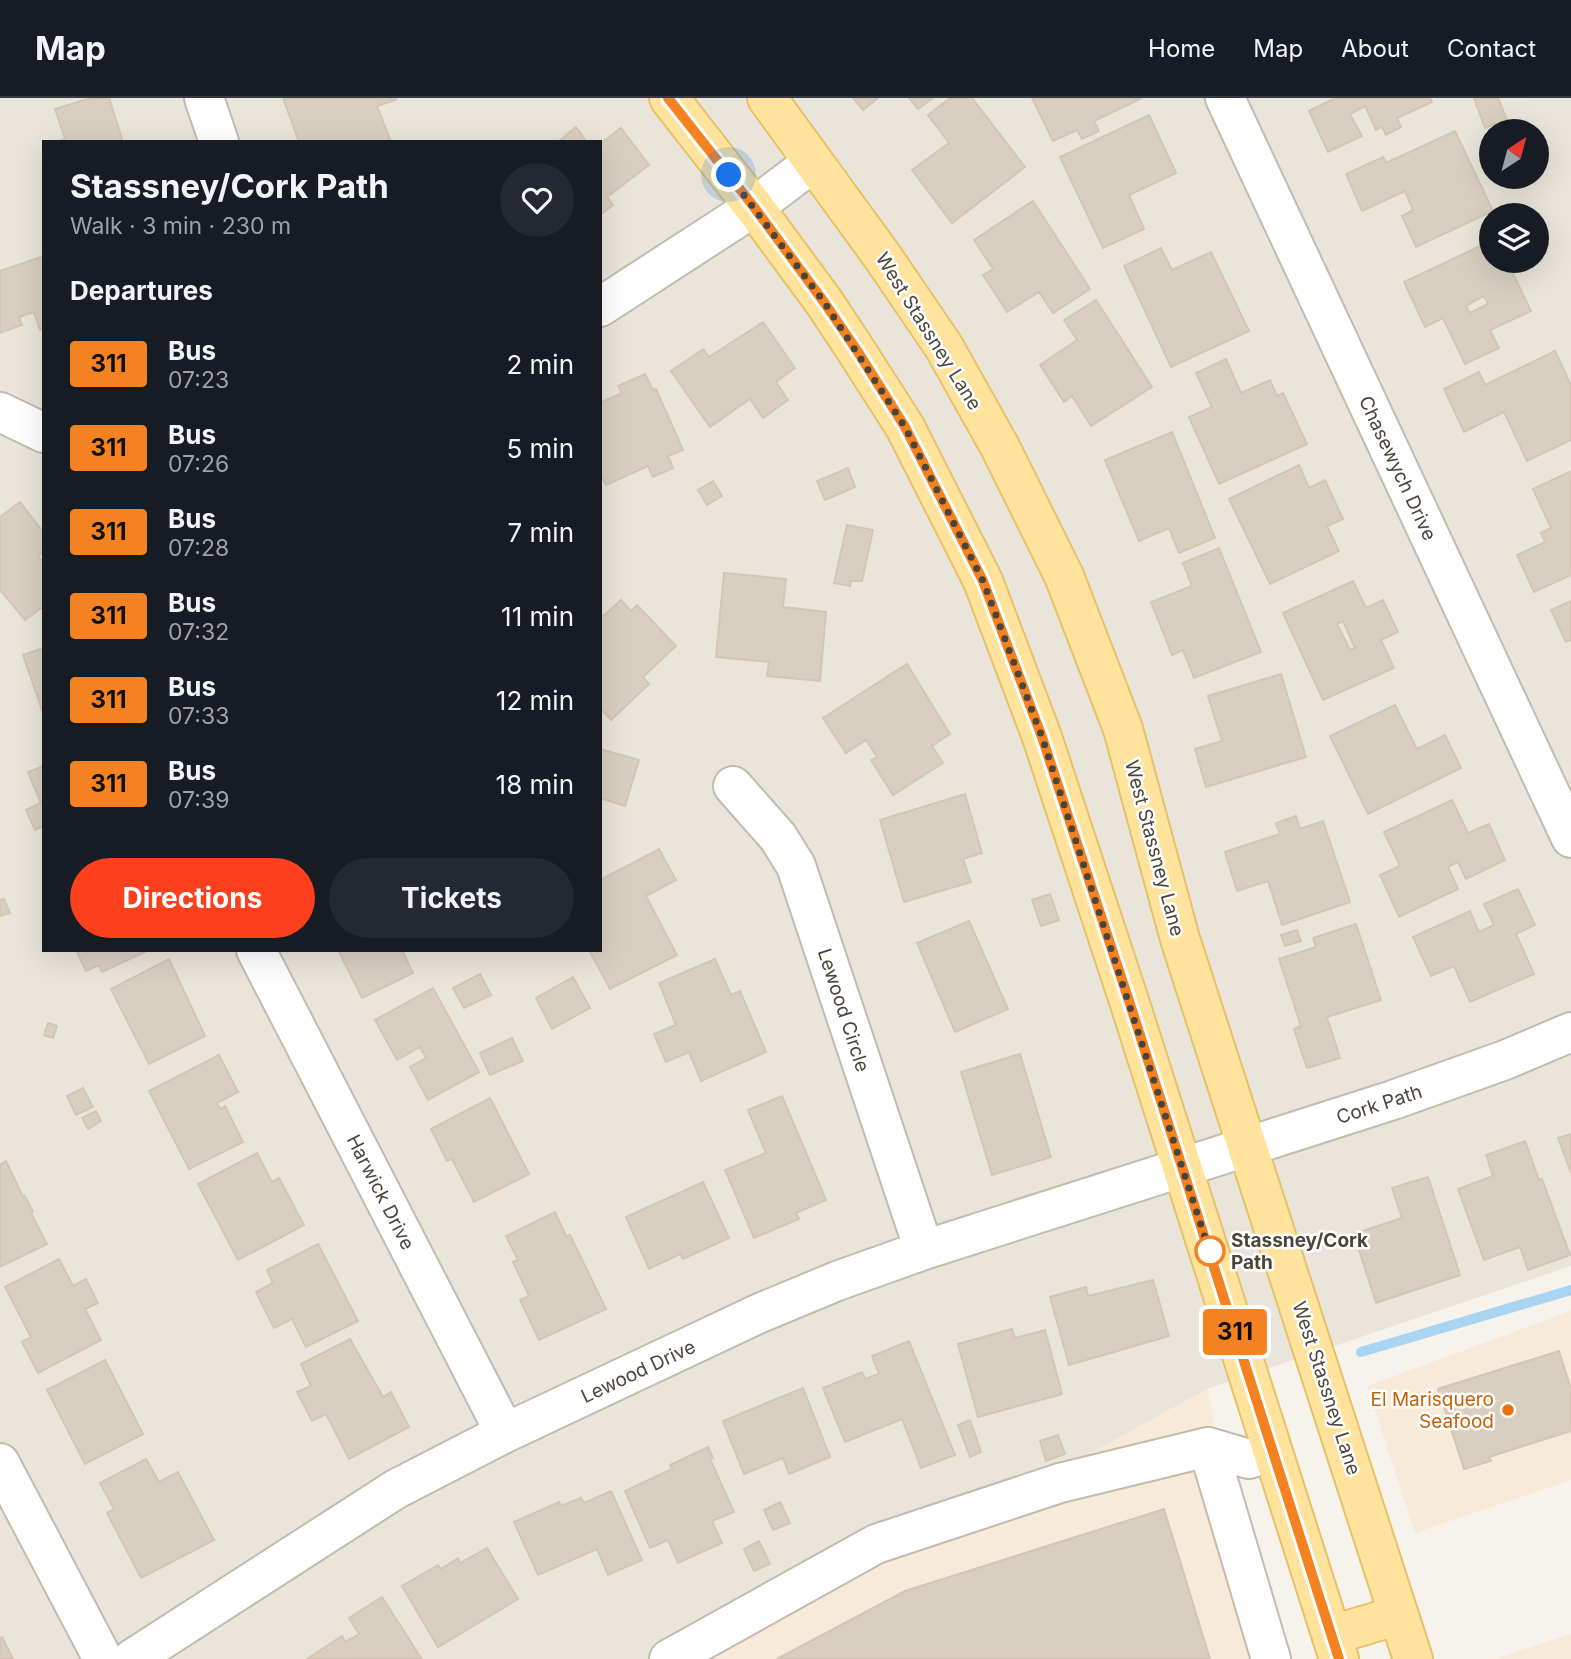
<!DOCTYPE html>
<meta charset="utf-8">
<style>
body{margin:0;font-family:Inter,sans-serif;background:#242831;color:#f1f3f6;height:100vh;display:flex;flex-direction:column;font-size:26px;white-space:nowrap}
*{box-sizing:border-box;margin:0}
p{font-size:23px;color:#9ea1a6}
.icon{flex:none;width:38px;height:38px;fill:none;stroke:currentColor;stroke-width:2;stroke-linecap:round;stroke-linejoin:round}
.map{position:relative;flex:1;overflow:hidden}
.drawer{position:absolute;left:42px;top:42px;width:560px;height:812px;display:flex;flex-direction:column;background:#171b24;border-radius:0px;box-shadow:0 7px 28px #0002}
.drawer>*{flex:none}
.badge{padding:0 14px;border-radius:5px;font-size:24px;line-height:46px}
.needle{width:46px;rotate:36deg}
.buttons{position:absolute;left:1479px;top:21px;display:grid;gap:14px}
.buttons a{display:grid;place-items:center;width:70px;height:70px;border-radius:50%;background:#171b24;box-shadow:0 7px 28px #0002;font-size:35px}
.you{position:absolute;width:35px;height:35px;margin:-18px;border:5px solid #fff;border-radius:50%;background:#1a73e8;box-shadow:0 0 0 10px #1a73e833}
.map>.badge{position:absolute;translate:-50% -50%;box-shadow:0 0 0 4px #fff}
h2{padding:0 28px;font-size:26px;line-height:63px}
.round{display:grid;place-items:center;flex:none;width:74px;height:74px;border-radius:37px;background:#242831}
.headline{display:flex;align-items:center;justify-content:space-between;height:119px;padding:0 28px}
h1{font-size:33px;font-weight:700;line-height:52px}
.action{display:flex;gap:14px;margin-top:auto;padding:14px 28px}
.action a{flex:1;height:80px;border-radius:42px;background:#fc3f1d;color:#fff;font-size:28px;font-weight:700;line-height:80px;text-align:center}
.action a+a{background:#242831;color:#f1f3f6}
ul{padding:0;list-style:none}
li{display:flex;align-items:center;gap:21px;height:84px;padding:0 28px}
li div{flex:1}
li b{display:block;font-size:26px}
li em{font-style:normal}
li .badge{min-width:77px;font-weight:700;text-align:center}
header{display:flex;align-items:center;gap:42px;box-sizing:border-box;height:98px;padding:0 35px;background:#171b24;border-bottom:2px solid #363941}
header strong{font-size:33px}
nav{display:flex;gap:38px;margin-inline-start:auto;font-size:24px}
.map>svg:first-child{display:block}
</style>
<header>
<strong>Map</strong>
<nav><a>Home</a><a>Map</a><a>About</a><a>Contact</a></nav>
</header>
<div class="map">
<svg width="1571" height="1561" viewBox="0 0 1571 1561">
<rect width="100%" height="100%" fill="#f6f3ec"/>
<path fill="#eae5da" fill-rule="evenodd" d="M0 0H1571V1168L1207 1291 1050 1378 658 1561H0ZM1491 33H1536V79H1491ZM44 44H600V852H44ZM1491 117H1536V163H1491Z"/>
<path fill="#f7ead8" d="M1571 1213V1382L1415 1435 1367 1288Z
M1207 1291 1264 1561H658L1050 1378Z
M1571 1536V1561H1494Z"/>
<g fill="none" stroke-linecap="round" stroke-linejoin="round">
<path stroke="#a9d4f2" stroke-width="10" d="M1361 1254 1571 1192"/>
</g>
<path fill="#d8cfc1" stroke="#d3c7b4" stroke-width="2" fill-rule="evenodd" d="M91 0H109L123 44H57L65 41 55 11Z
M283 0H395L396 2 377 8 391 44H299Z
M853 0H878L863 12Z
M909 0H933L918 11Z
M950 0H972L1025 69 952 125 912 72 949 45 928 17Z
M1032 0H1142L1094 23 1099 33 1082 41 1077 32 1053 43Z
M1430 0 1432 4 1397 20 1401 29 1386 37 1382 29 1376 32 1365 8 1350 16 1362 38 1328 54 1309 13 1335 0Z
M1474 0H1498L1507 22 1485 30Z
M1149 17 1176 75 1129 97 1144 131 1103 150 1060 59Z
M576 29 587 44H558Z
M621 30 649 67 607 99 613 107 600 117V46Z
M1455 33 1493 113 1416 149 1402 118 1413 112 1405 93 1362 113 1346 76 1383 59 1386 65Z
M1033 103 1090 191 1053 215 1039 194 1007 214 983 177 993 171 974 142Z
M1491 143V163H1507L1531 213 1490 232 1499 250 1465 266 1443 220 1425 229 1404 184ZM1484 198 1488 206 1470 215 1466 208Z
M1161 150 1172 172 1211 154 1249 233 1171 269 1124 168Z
M44 158V231L40 232 34 214 19 219 22 227 0 235V173Z
M1096 202 1152 289 1091 328 1072 298 1064 304 1040 267 1077 242 1064 222Z
M763 224 795 270 776 284 788 302 763 320 750 301 710 329 671 273 703 251 709 259Z
M1555 253 1571 287V342L1527 363 1504 314 1464 334 1444 291 1479 274 1485 287Z
M1226 261 1241 295 1270 282 1277 298 1283 295 1307 346 1219 386 1189 319 1212 309 1196 275Z
M645 276 653 292 656 291 683 352 668 358 673 370 653 379 648 368 606 387 600 375V305L622 295 618 288Z
M1172 334 1215 440 1179 455 1169 430 1139 443 1105 362Z
M1299 367 1309 390 1325 382 1343 421 1327 428 1339 453 1270 486 1229 401Z
M848 370 855 389 825 402 817 383Z
M1571 373V477L1534 494 1517 457 1545 444 1541 435 1551 430 1533 391Z
M713 383 722 398 707 407 698 392Z
M20 404 44 435V453L38 458 44 466V508L25 522 0 492V419Z
M847 427 873 432 862 483H851L850 488 834 485Z
M1219 450 1261 554 1194 580 1183 552 1172 557 1151 504 1192 488 1183 465Z
M724 475 786 481 783 509 826 514 820 583 767 578 769 564 716 559Z
M1353 483 1366 510 1383 502 1398 534 1381 542 1394 570 1323 602 1283 515ZM1343 523 1355 550 1350 552 1337 526Z
M621 502 631 513 637 507 676 548 643 579 649 586 611 622 600 610V521Z
M1571 503V542L1566 544 1551 512Z
M44 550V618L23 557Z
M907 566 950 636 932 648 943 665 893 697 871 662 877 659 866 642 846 655 823 620Z
M1281 576 1306 659 1206 689 1195 651 1222 643 1208 598Z
M1395 607 1417 651 1445 637 1461 670 1368 716 1330 638Z
M600 651 639 662 625 708 600 700Z
M44 668V728L35 732 26 712 41 705 28 674Z
M965 696 982 755 963 761 971 784 904 804 880 722Z
M1452 702 1468 735 1489 726 1505 762 1466 781 1458 764 1448 769 1458 791 1399 819 1380 777 1400 768 1384 734Z
M1296 718 1300 731 1323 723 1350 804 1282 827 1268 783 1237 793 1225 754 1280 736 1276 725Z
M659 751 676 782 646 798 677 857 610 891 589 852H600V782Z
M1518 791 1535 827 1516 836 1534 876 1470 904 1454 868 1431 878 1413 839 1470 813 1479 834 1494 827 1484 806Z
M1050 796 1059 822 1041 828 1032 802Z
M4 801 10 815 0 818V802Z
M969 823 1008 911 955 934 917 845Z
M1356 826 1381 902 1327 919 1340 960 1307 970 1294 931 1301 928 1279 861 1316 849 1313 840Z
M1297 832 1301 843 1285 848 1281 837Z
M76 852H149L102 874 99 867 86 873Z
M338 852H402L413 875 362 900Z
M169 861 205 938 149 966 111 891Z
M715 861 731 897 740 893 766 954 701 983 689 954 666 964 654 936 676 927 659 885Z
M480 876 491 897 464 910 453 890Z
M573 879 590 910 552 931 536 900Z
M433 890 479 974 428 1002 410 969 426 960 420 949 397 962 375 922Z
M48 925 57 928 53 940 44 937Z
M512 940 523 963 490 977 480 955Z
M1020 956 1051 1059 992 1077 961 974Z
M219 957 238 994 217 1005 220 1011 225 1008 243 1044 189 1071 149 993Z
M83 990 93 1009 76 1017 67 998Z
M782 998 826 1102 796 1115 799 1121 754 1140 725 1072 766 1055 748 1012Z
M490 1000 529 1076 474 1104 452 1061 447 1063 431 1031Z
M96 1013 101 1023 88 1031 82 1020Z
M1571 1036V1075L1558 1040Z
M1525 1043 1539 1082 1542 1081 1570 1157 1528 1172 1520 1149 1484 1162 1458 1091 1493 1078 1486 1057Z
M257 1055 272 1084 279 1080 304 1127 238 1162 198 1086Z
M6 1063 23 1099 25 1098 33 1114 31 1115 47 1146 0 1169V1067Z
M1428 1079 1460 1177 1376 1205 1354 1136 1402 1120 1392 1090Z
M703 1084 729 1140 683 1161 680 1156 649 1171 626 1119Z
M555 1114 566 1138 570 1137 606 1211 539 1242 520 1202 529 1198 513 1164 518 1162 506 1138Z
M318 1146 358 1223 306 1249 292 1221 274 1230 256 1194 273 1185 267 1172Z
M59 1161 73 1188 86 1181 98 1205 85 1211 101 1242 38 1275 22 1244 31 1239 5 1189Z
M1153 1182 1169 1238 1069 1267 1050 1199 1086 1189 1088 1198Z
M1012 1231 1015 1240 1045 1232 1062 1296 978 1319 958 1246Z
M350 1241 383 1299 391 1294 409 1329 349 1361 326 1316 312 1323 297 1294 311 1288 301 1266Z
M909 1243 955 1357 921 1370 902 1321 845 1344 823 1290 862 1274 865 1281 879 1276 872 1258Z
M1559 1253 1571 1291V1333L1489 1359 1491 1363 1464 1371 1438 1291Z
M105 1262 143 1336 85 1366 47 1292Z
M803 1290 830 1359 789 1376 783 1360 744 1376 723 1323Z
M970 1322 981 1354 970 1359 958 1327Z
M1058 1337 1065 1356 1046 1363 1040 1343Z
M708 1349 713 1360 710 1361 734 1414 712 1423 722 1445 678 1465 668 1442 650 1450 625 1393 672 1371 670 1367Z
M146 1361 159 1384 178 1374 214 1442 141 1480 107 1415 114 1411 100 1385Z
M611 1393 642 1462 608 1477 597 1451 538 1477 514 1424 559 1404 561 1408 581 1400 584 1405Z
M780 1404 790 1425 773 1432 764 1412Z
M1164 1411 1210 1561H777L905 1493Z
M759 1443 770 1466 754 1473 744 1451Z
M487 1450 518 1501 438 1549 402 1488 438 1467 441 1471 458 1460 460 1465Z
M382 1499 421 1560 307 1561 342 1538 345 1544 359 1536 349 1520Z
M2 1539 13 1561H0V1540Z"/>
<g fill="none" stroke-linecap="round" stroke-linejoin="round">
<g stroke="#c2bbae" stroke-width="42">
<path id="minor" d="M204 0 219 44
M1225 0 1571 740
M600 209 754 109 812 65
M0 314 44 335
M733 688 778 739 796 768 924 1152
M256 852 505 1335
M1208 1349 1271 1561
M0 1365 103 1561
M132 1561 396 1391 505 1335 760 1215 837 1183 924 1152 1393 1002 1505 962 1571 934
M669 1561 876 1446 1060 1385 1208 1349 1249 1361 1271 1354"/>
</g>
<g stroke="#e6c16a" stroke-width="42">
<path id="major" d="M669 0 754 109 824 204 857 254 905 329 983 483 1042 639 1131 909 1339 1561
M767 0 882 158 944 249 1000 349 1064 478 1123 631 1180 841 1413 1561
M1332 1537 1399 1517"/>
</g>
<use href="#minor" stroke="#fff" stroke-width="38"/>
<use href="#major" stroke="#ffe39c" stroke-width="38"/>
</g>
<g fill="none" stroke-linecap="round" stroke-linejoin="round">
<g stroke="#fff" stroke-width="16">
<path id="line" d="M668 0 754 109 824 204 858 254 905 329 983 483 1042 639 1131 909 1339 1561"/>
</g>
<use href="#line" stroke="#f58220" stroke-width="10"/>
<path stroke="#4b4439" stroke-width="7" stroke-dasharray="0 12.6" d="M729 77 824 204 905 329 983 483 1042 639 1211 1158 1210 1153"/>
</g>
<circle fill="#fff" stroke="#f58220" stroke-width="3.5" cx="1210" cy="1153" r="14"/>
<circle fill="#e8710a" stroke="#fff" stroke-width="2.5" cx="1508" cy="1312" r="7"/>
<g text-anchor="middle" stroke-width="5" stroke-linejoin="round" paint-order="stroke">
<g font-size="19" fill="#4b4439" stroke="#fff">
<text transform="translate(929 233) rotate(58)" y="7">West Stassney Lane</text>
<text transform="translate(1398 370) rotate(65)" y="7">Chasewych Drive</text>
<text transform="translate(1155 750) rotate(75)" y="7">West Stassney Lane</text>
<text transform="translate(844 912) rotate(72)" y="7">Lewood Circle</text>
<text transform="translate(1379 1006) rotate(-18)" y="7">Cork Path</text>
<text transform="translate(381 1094) rotate(63)" y="7">Harwick Drive</text>
<text transform="translate(638 1273) rotate(-25)" y="7">Lewood Drive</text>
<text transform="translate(1327 1290) rotate(72)" y="7">West Stassney Lane</text>
</g>
<g font-size="19" font-weight="bold" fill="#4b4439" stroke="#fff" text-anchor="start">
<text x="1231" y="1149">Stassney/Cork<tspan x="1231" dy="22">Path</tspan></text>
</g>
<g font-size="19" fill="#c56008" stroke="#fff" text-anchor="end">
<text x="1494" y="1308">El Marisquero<tspan x="1494" dy="22">Seafood</tspan></text>
</g>
</g>
</svg>
<div class="buttons">
<a><svg class="needle" viewBox="-14 -14 28 28"><path d="M0-13l5 13h-10z" fill="#e53935"/><path d="M0 13l5-13h-10z" fill="#9ea1a6"/></svg></a>
<a><svg class="icon" aria-label="layers" viewBox="0 0 24 24"><path d="M12 4l9 5-9 5-9-5zM3 14l9 5 9-5"/></svg></a>
</div>
<div class="you" style="left:729px;top:77px"></div>
<b class="badge" style="left:1235px;top:1234px;background:#f58220;color:#111">311</b>
<section class="drawer">
<div class="headline"><div><h1>Stassney/Cork Path</h1><p>Walk · 3 min · 230 m</p></div><a class="round"><svg class="icon" aria-label="heart" viewBox="0 0 24 24"><path d="M12 20l-8-8c-3-5 5-10 8-4 3-6 11-1 8 4z"/></svg></a></div>
<h2>Departures</h2>
<ul>
<li><span class="badge" style="background:#f58220;color:#111">311</span><div><b>Bus</b><p>07:23</p></div><em>2 min</em></li>
<li><span class="badge" style="background:#f58220;color:#111">311</span><div><b>Bus</b><p>07:26</p></div><em>5 min</em></li>
<li><span class="badge" style="background:#f58220;color:#111">311</span><div><b>Bus</b><p>07:28</p></div><em>7 min</em></li>
<li><span class="badge" style="background:#f58220;color:#111">311</span><div><b>Bus</b><p>07:32</p></div><em>11 min</em></li>
<li><span class="badge" style="background:#f58220;color:#111">311</span><div><b>Bus</b><p>07:33</p></div><em>12 min</em></li>
<li><span class="badge" style="background:#f58220;color:#111">311</span><div><b>Bus</b><p>07:39</p></div><em>18 min</em></li>
</ul>
<div class="action"><a>Directions</a><a>Tickets</a></div>
</section>
</div>
